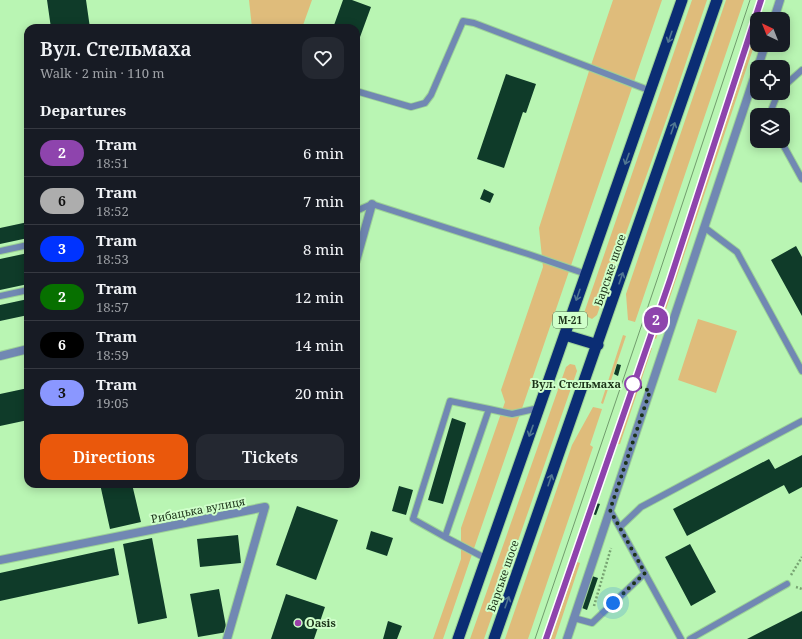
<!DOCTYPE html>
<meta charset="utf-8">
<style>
body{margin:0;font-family:"Noto Serif",serif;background:#242831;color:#f1f3f6;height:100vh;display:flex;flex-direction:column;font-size:15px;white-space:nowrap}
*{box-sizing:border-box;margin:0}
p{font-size:13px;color:#9ea1a6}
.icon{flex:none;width:22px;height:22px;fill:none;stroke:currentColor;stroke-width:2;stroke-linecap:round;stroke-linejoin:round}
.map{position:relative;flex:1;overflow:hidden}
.panel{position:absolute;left:24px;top:24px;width:336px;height:464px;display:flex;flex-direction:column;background:#171b24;border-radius:12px;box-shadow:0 2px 10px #0003}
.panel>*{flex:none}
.badge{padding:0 8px;border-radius:13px;font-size:14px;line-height:26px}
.needle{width:26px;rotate:317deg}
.tools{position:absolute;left:750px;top:12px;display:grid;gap:8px}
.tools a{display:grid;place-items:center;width:40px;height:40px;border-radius:8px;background:#171b24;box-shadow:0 2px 10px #0003;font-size:20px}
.you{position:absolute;width:20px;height:20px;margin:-10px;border:3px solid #fff;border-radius:50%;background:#1a73e8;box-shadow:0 0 0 6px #1a73e833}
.map>.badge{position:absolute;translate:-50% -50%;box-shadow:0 0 0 2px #fff}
h2{padding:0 16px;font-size:15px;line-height:36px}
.round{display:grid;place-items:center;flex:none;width:42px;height:42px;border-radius:12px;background:#242831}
.summary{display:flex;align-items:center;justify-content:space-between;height:68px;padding:0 16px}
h1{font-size:19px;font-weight:600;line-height:30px}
.cta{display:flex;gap:8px;margin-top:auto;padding:8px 16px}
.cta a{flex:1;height:46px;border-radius:12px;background:#ea580c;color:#fff;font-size:16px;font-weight:600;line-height:46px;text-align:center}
.cta a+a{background:#242831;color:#f1f3f6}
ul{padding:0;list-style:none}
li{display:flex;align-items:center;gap:12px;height:48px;padding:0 16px;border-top:1px solid #363941}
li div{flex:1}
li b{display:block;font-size:15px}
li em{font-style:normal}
li .badge{min-width:44px;font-weight:700;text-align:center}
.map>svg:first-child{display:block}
</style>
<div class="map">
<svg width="802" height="639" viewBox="0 0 802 639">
<rect width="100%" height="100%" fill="#b9f5b3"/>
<path fill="#dfbc7b" d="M249 0H312L302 28H252Z
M613 0H662L443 639H433L461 559V528L505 402 501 390 543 267 539 228 590 68Z
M692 0H707L674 98 597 315 592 319 588 317 584 313Z
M726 0H744L635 322 628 320 626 294Z
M757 28V37L656 339 654 338Z
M698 319 737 331 716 393 678 380Z
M623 335 626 336 603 404 601 403Z
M650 348H652L620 444H617Z
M570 364 575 365 577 371 484 639H470L566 367Z
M593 407 602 409 590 445 593 447 528 639H505L572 445Z
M577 562 580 563 555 639H551Z"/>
<path fill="#0f3b29" d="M47 0H86L90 28H51Z
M343 0H352L371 7 356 48V28H333Z
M506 74 536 84 526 113 523 112 504 168 477 159Z
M484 189 494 194 490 203 480 199Z
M28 222V238L0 244V228Z
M796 246 802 257V316L771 260Z
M28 253V284L0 290V259Z
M28 299V315L0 321V305Z
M617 364 621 365 618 376 614 374Z
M28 388V420L0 426V394Z
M452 418 466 423 443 504 428 500Z
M802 455V487L789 494 784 485 687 536 673 509 769 459 775 469Z
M100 484H132L141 522 110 529Z
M399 486 413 490 406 515 392 511Z
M596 503 600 504 596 515 592 514Z
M297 506 338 520 316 580 276 565Z
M371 531 393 538 387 556 366 549Z
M238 535 241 563 200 567 197 539Z
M152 538 167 618 138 624 123 544Z
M690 544 716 592 691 606 665 557Z
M114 548 119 575 0 601V573Z
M592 576 598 578 587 610 582 608Z
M219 589 227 632 198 637 190 594Z
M286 594 325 607 314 639H271Z
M802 611V639H747Z
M388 621 402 626 397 639H383Z"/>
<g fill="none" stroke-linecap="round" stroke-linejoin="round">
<g stroke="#9dd297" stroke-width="8">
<path id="service" d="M783 87 802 70
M356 91 411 107 425 103 431 95 463 21 474 23 651 91
M771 115 772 108 778 93
M781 141 802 179
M356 211 372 204 528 254 586 274
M704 227 737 252 802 371
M0 251 28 245
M0 296 28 290
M610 510 681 639
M620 527 641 507 802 421
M445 537 413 519 450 401 489 409
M485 558 445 537 489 409 512 414 539 408
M574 618 592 623 645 573
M690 639 787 584"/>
</g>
<g stroke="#9dd297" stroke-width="10">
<path id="minor" d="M774 19 780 0
M758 67 765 45
M356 261 372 204
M0 356 28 349
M0 560 265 507 227 639
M567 639 757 69"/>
</g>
<g stroke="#9dd297" stroke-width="13">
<path id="trunk" d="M565 335 598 345
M458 639 682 0
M494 639 717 0"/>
</g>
<path stroke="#77a372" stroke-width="2.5" stroke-dasharray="2 2" stroke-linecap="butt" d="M791 575 802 557
M796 587 802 589
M594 606 611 548"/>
<use href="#service" stroke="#7188b3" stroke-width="6"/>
<use href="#minor" stroke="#7188b3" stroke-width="8"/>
<use href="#trunk" stroke="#0b2d74" stroke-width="11"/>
<path stroke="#719d6d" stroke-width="1" d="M535 639 658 277 750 0
M546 639 670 280 761 0"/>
</g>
<defs><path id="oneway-shaft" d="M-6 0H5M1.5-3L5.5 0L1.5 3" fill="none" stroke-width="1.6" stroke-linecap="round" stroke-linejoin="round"/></defs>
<g stroke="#507692">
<use href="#oneway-shaft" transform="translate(670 37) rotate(109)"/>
<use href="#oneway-shaft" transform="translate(673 128) rotate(-71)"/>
<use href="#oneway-shaft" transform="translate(627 159) rotate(110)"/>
<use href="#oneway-shaft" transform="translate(621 278) rotate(-71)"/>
<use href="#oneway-shaft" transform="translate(578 295) rotate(109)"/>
<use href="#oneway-shaft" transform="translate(531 431) rotate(110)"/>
<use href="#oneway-shaft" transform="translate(550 480) rotate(-71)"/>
<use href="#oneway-shaft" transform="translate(507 602) rotate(-71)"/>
</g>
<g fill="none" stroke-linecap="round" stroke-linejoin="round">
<g stroke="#fff" stroke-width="9">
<path id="line" d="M546 639 670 280 761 0"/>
</g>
<use href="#line" stroke="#8e44ad" stroke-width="6"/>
<path stroke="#1c3319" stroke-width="4" stroke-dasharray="0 7.2" d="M613 603 645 573 610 510 650 391 633 384"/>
</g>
<circle fill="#fff" stroke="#8e44ad" stroke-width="2" cx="633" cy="384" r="8"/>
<circle fill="#9c40aa" stroke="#cfffca" stroke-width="1.5" cx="298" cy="623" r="4"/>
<g text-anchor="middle" stroke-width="4" stroke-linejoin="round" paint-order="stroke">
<rect fill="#cfffca" stroke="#52704e" stroke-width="1" x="553" y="312" width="34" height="16" rx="3"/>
<g font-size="10" font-weight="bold" fill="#1c3319">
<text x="570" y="324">М-21</text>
</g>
<g font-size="11" fill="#1c3319" stroke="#cfffca">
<text transform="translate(610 270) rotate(-71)" y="4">Барське шосе</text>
<text transform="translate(198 510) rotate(-11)" y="4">Рибацька вулиця</text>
<text transform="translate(503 576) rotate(-71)" y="4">Барське шосе</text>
</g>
<g font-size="11" font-weight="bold" fill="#1c3319" stroke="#cfffca" text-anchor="end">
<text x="621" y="388">Вул. Стельмаха</text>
</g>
<g font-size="11" font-weight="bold" fill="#1c3319" stroke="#cfffca" text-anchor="start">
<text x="306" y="627">Oasis</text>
</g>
</g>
</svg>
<div class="tools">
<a><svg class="needle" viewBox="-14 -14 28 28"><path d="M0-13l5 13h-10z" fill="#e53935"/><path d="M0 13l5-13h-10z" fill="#9ea1a6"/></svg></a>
<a><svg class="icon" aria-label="locate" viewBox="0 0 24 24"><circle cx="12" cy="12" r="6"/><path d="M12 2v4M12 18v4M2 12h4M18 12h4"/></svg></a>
<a><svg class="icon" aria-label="layers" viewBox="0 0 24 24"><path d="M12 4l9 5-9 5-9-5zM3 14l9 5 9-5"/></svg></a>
</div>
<div class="you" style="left:613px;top:603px"></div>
<b class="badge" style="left:656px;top:320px;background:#8e44ad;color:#fff">2</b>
<section class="panel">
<div class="summary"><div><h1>Вул. Стельмаха</h1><p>Walk · 2 min · 110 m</p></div><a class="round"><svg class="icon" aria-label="heart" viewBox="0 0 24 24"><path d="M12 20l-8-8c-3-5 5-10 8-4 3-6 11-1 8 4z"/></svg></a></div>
<h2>Departures</h2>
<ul>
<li><span class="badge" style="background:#8e44ad;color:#fff">2</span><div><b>Tram</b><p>18:51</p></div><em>6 min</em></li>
<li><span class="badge" style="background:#adadad;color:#111">6</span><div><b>Tram</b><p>18:52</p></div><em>7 min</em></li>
<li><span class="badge" style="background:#03f;color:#fff">3</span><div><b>Tram</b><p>18:53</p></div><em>8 min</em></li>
<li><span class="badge" style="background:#077000;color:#fff">2</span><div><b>Tram</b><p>18:57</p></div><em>12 min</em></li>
<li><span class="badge" style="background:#000;color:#fff">6</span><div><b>Tram</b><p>18:59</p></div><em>14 min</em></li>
<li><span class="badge" style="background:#8a97ff;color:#111">3</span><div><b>Tram</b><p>19:05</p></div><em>20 min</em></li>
</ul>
<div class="cta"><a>Directions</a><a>Tickets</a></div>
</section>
</div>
